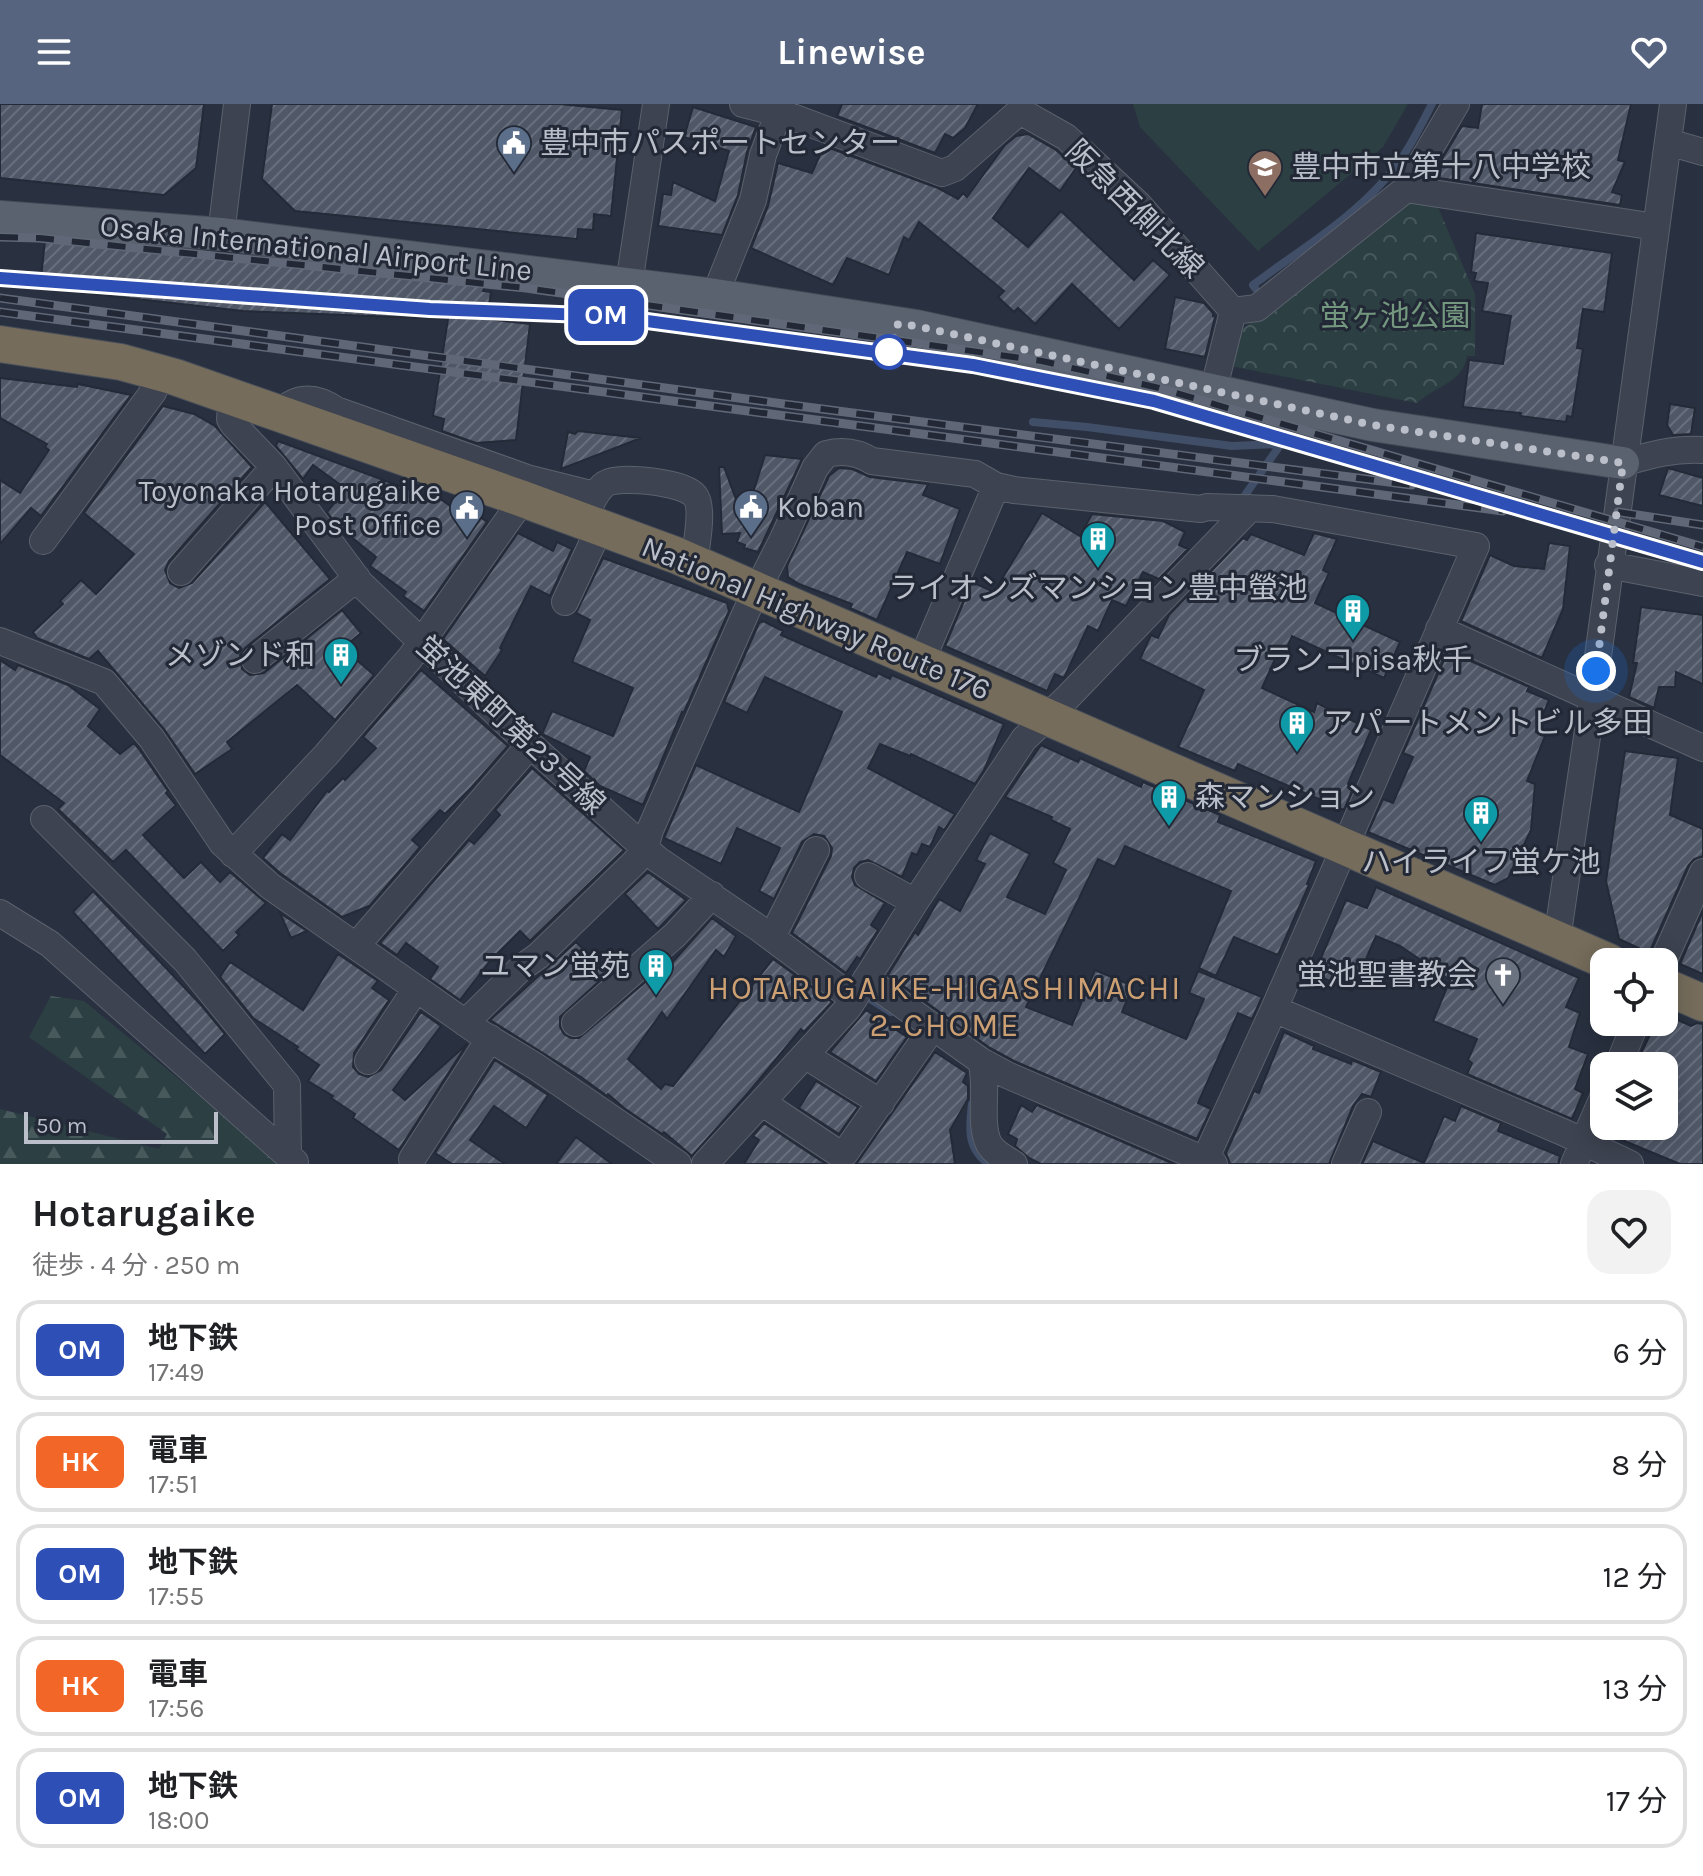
<!DOCTYPE html>
<html lang="ja">
<meta charset="utf-8">
<style>
body{margin:0;font-family:Karla,"Noto Sans JP",sans-serif;background:#f2f2f2;color:#202124;height:100vh;display:flex;flex-direction:column;font-size:30px;white-space:nowrap}
*{box-sizing:border-box;margin:0}
p{font-size:26px;color:#757577}
.icon{flex:none;width:44px;height:44px;fill:none;stroke:currentColor;stroke-width:2;stroke-linecap:round;stroke-linejoin:round}
.map{position:relative;height:1060px;overflow:hidden}
.details{display:flex;flex-direction:column;background:#fff;flex:1}
.details>*{flex:none}
.badge{padding:0 16px;border-radius:12px;font-size:28px;line-height:52px}
.fabs{position:absolute;left:1590px;top:844px;display:grid;gap:16px}
.fabs a{display:grid;place-items:center;width:88px;height:88px;border-radius:16px;background:#fff;box-shadow:0 4px 20px #0003;font-size:40px}
.scale{position:absolute;left:24px;bottom:20px;width:194px;box-sizing:border-box;padding-left:8px;border:4px solid #babfca;border-top:0;font-size:22px;line-height:28px;white-space:nowrap;color:#babfca;-webkit-text-stroke:6px #222835;paint-order:stroke}
.you{position:absolute;width:40px;height:40px;margin:-20px;border:6px solid #fff;border-radius:50%;background:#1a73e8;box-shadow:0 0 0 12px #1a73e833}
.map>.badge{position:absolute;translate:-50% -50%;box-shadow:0 0 0 4px #fff}
.round{display:grid;place-items:center;flex:none;width:84px;height:84px;border-radius:24px;background:#f2f2f2}
.overview{display:flex;align-items:center;justify-content:space-between;height:136px;padding:0 32px}
h1{font-size:38px;font-weight:700;line-height:60px}
ul{padding:0;list-style:none}
li{display:flex;align-items:center;gap:24px;height:100px;margin:0 16px 12px;padding:0 16px;border:4px solid #e0e0e0;border-radius:24px}
li div{flex:1}
li b{display:block;font-size:30px}
li em{font-style:normal}
li .badge{min-width:88px;font-weight:700;text-align:center}
header{display:flex;justify-content:space-between;align-items:center;height:104px;padding:0 32px;background:#57647f;color:#fff;font-size:36px;font-weight:700}
.map>svg:first-child{display:block}
</style>
<header><svg class="icon" aria-label="menu" viewBox="0 0 24 24"><path d="M4 6h16M4 12h16M4 18h16"/></svg>Linewise<svg class="icon" aria-label="heart" viewBox="0 0 24 24"><path d="M12 20l-8-8c-3-5 5-10 8-4 3-6 11-1 8 4z"/></svg></header>
<div class="map">
<svg width="1703" height="1060" viewBox="0 0 1703 1060">
<defs>
<pattern id="forest-firs" width="22" height="20" patternUnits="userSpaceOnUse" patternTransform="scale(2)"><rect width="22" height="20" fill="#2c3f42"/><path d="M5 1l3.5 6h-7zM16 11l3.5 6h-7z" fill="#48595c"/></pattern>
<pattern id="park-crowns" width="20" height="18" patternUnits="userSpaceOnUse" patternTransform="scale(2)"><rect width="20" height="18" fill="#2c3f42"/><path d="M2 6a3 3 0 1 1 6 0M12 15a3 3 0 1 1 6 0" fill="none" stroke="#48595c"/></pattern>
<pattern id="building-hatch" width="6" height="6" patternUnits="userSpaceOnUse" patternTransform="scale(2)"><rect width="6" height="6" fill="#505868"/><path d="M-1 1l2-2M0 6l6-6M5 7l2-2" fill="none" stroke="#676e7c"/></pattern>
</defs>
<rect width="100%" height="100%" fill="#293140"/>
<path fill="url(#forest-firs)" d="M51 892 84 897 225 1013 276 1060H0V1005L159 1045 167 1030 29 933Z"/>
<path fill="url(#park-crowns)" d="M1411 96 1436 99 1475 190V252H1467C1463 279 1435 282 1417 299L1231 262 1239 228Z"/>
<path fill="#2c3f42" d="M1133 0H1408L1383 43 1258 147 1140 23Z"/>
<g fill="none" stroke-linecap="round" stroke-linejoin="round">
<path stroke="#414e67" stroke-width="8" d="M1255 184 1253 181C1298 147 1351 116 1387 73 1406 52 1419 25 1432 0
M1033 318 1087 323 1232 342 1281 340
M1243 394 1281 340
M867 893 891 908
M972 1000C969 1025 967 1045 989 1060"/>
</g>
<path fill="url(#building-hatch)" stroke="#242a37" stroke-width="2" d="M0 0H204L196 64 164 91 0 74Z
M272 0H559L622 6 611 112 594 110 593 126 578 125 577 135 295 107 262 75Z
M842 0H978L965 24 953 34 945 30 935 49 837 12Z
M1482 0H1631L1618 56 1625 58 1612 88 1622 91 1620 101 1439 74 1442 55 1462 22 1478 24Z
M693 3 756 23 747 48 738 91 722 131 658 122 663 90 671 91 673 78 715 97 729 47 684 33Z
M1028 30 1056 46 1076 64 1060 87 1029 64 993 114 1028 143 1061 107 1134 176 1153 156 1170 171 1119 225 1072 180 1035 220 1018 204 1014 208 998 193 1004 187 919 118 909 136 904 133 889 171 847 154 833 181 751 144 768 102 778 59 812 69 824 42 938 84 958 95 963 89 967 93 1005 41 1016 32Z
M1476 129 1612 149 1604 208 1583 205 1577 244 1583 245 1572 313 1567 312 1566 318 1520 312 1521 309 1463 303 1469 256 1503 260 1511 212 1482 207 1488 179 1474 177 1476 169 1471 168Z
M45 136 219 149 485 182 483 187 491 188 487 215 530 220 516 336 476 339 442 327 444 315 433 312 448 215 243 207 40 184Z
M1175 193 1204 199 1213 209V212L1215 213 1205 253 1165 245Z
M0 274 77 283 78 280 131 291 41 412 31 404 0 440V376L20 389 49 346 45 343 47 340 0 314Z
M1670 300 1695 304 1691 330 1673 331 1667 321Z
M163 302 194 310 215 322 252 363 169 457 165 466 170 479 179 484 192 479 265 398 330 475 245 544 240 551 242 565 250 571 264 569 342 506 361 529 343 544 374 571 335 616 297 581 227 638 232 645 195 670 164 625 98 547 89 555 37 534 33 528 63 500 60 497 81 476 96 490 134 450 84 409Z
M578 327 641 334 561 365 568 328 575 330Z
M278 337 424 391 425 389 434 395 436 392 459 408 460 407 471 414 475 409 487 418 424 507 403 492 406 488 370 462 376 453 345 428 343 429 327 408 346 385 313 361 303 375 276 342Z
M765 351 802 355 758 448 744 444 745 441 737 438 740 429 722 430 719 363H724L744 417Z
M839 364 852 365 870 373 928 380 923 391 960 405 940 460 907 448 877 516 850 504 852 500 799 480 788 473 787 462 829 372Z
M1668 364 1703 374V402L1659 391Z
M1042 409 1080 432 1092 410 1163 417 1185 428 1179 441 1188 445 1159 475 1143 468 1126 502 1112 496 1098 527 1088 522 1064 574 1055 570 1047 587 945 542 972 478 994 488Z
M518 429 553 447 557 438 572 445 550 492 531 482 500 544 502 546 485 572 443 535Z
M1314 429 1337 435 1323 466 1329 469 1315 499 1400 538 1384 574 1292 532 1286 546 1280 544 1262 584 1314 608 1317 599 1371 626 1350 675 1348 680 1354 682 1344 706 1238 660 1235 667 1178 643 1204 586 1140 555 1151 531 1158 534 1169 511 1243 434 1247 436 1251 430 1304 451Z
M1549 439 1570 442 1563 505 1542 554 1461 517 1490 451 1514 462 1544 465Z
M603 454 727 499 729 507 684 608H682L643 701 600 682 584 667 590 653 542 630 552 607 613 632 633 584 572 558 590 516 576 509Z
M1641 503 1703 511V580L1676 568 1675 583H1659L1654 604 1629 593 1637 559H1633Z
M763 517 783 527 781 531 876 573 878 569 890 575 892 571 1004 620 984 666 975 680 911 650 910 652 880 640 868 664 955 710 944 726 939 723 930 743 922 740 917 751 912 749 902 773 868 756 860 758 854 764 852 773 855 781 885 799 871 821 878 826 860 855 857 853 846 869 792 829 831 752 832 744 824 732 814 730 802 738 774 795 759 787 780 744 737 724 721 760 664 734 696 661 799 708 842 608 765 573 747 609 724 598 759 519Z
M1448 547 1529 583 1527 587 1549 596 1536 628 1545 632 1527 677 1535 680 1531 726 1508 774 1495 781 1368 728 1383 695 1393 699 1413 653 1403 649Z
M0 556 15 566 18 561 68 581 100 605 88 622 120 650 134 639 139 645 168 687 166 689 176 701 143 731 184 774 201 758 220 778 230 768 266 799 236 828 239 831 223 847 126 746 113 758 58 705 64 699 0 651Z
M421 566 508 642 471 684 445 710 440 706 412 736 420 743 367 805 369 802 342 813 280 769 263 754 282 730 290 736 327 687 329 688 343 674 345 676 376 644 363 633Z
M1041 641 1078 658 1080 654 1141 683 1143 678 1220 711 1218 718 1316 757 1307 780 1309 781 1278 851 1234 833 1216 872 1199 864 1231 787 1125 742 1115 763 1098 755 1026 903 1072 921 1095 866 1133 882 1122 908 1186 935 1204 895 1189 889 1198 867 1262 893 1252 915 1238 909 1198 999 1211 1005 1197 1035 1014 957 990 944 888 871 915 828 918 831 939 795 960 807 985 760 976 756 990 729 1030 750 1007 793 1045 810 1066 766 1053 759 1070 725 1051 716 1052 713 1005 693Z
M1625 647 1678 654 1670 711 1703 725V752L1694 755 1688 762 1649 849 1619 835 1606 777Z
M532 664 624 746 530 837 520 827 490 857 460 896 430 875 438 863 406 839 397 851 380 839 469 736 474 740 500 711 495 706Z
M648 768 686 796 658 825 625 790Z
M1376 783 1579 874 1566 903 1580 909 1569 943 1588 950 1575 985 1583 989 1572 1015 1467 970 1472 959 1468 956 1477 935 1433 917 1450 876 1400 842 1376 832 1352 887 1314 870 1346 796 1367 804Z
M93 787 201 901 225 930 205 950 73 808Z
M1703 807V870L1680 860Z
M280 809 307 827 291 834Z
M712 814 736 832 724 853 716 846 667 915 662 908 628 955 661 985 665 980 673 982 773 855 832 898 804 928 801 925 748 989 692 1052 664 1028 662 1030 624 1004 608 990 607 992 581 973 490 916 576 838 608 869 560 913V923L564 930 571 934H579L649 875 655 878Z
M338 850 378 877 372 884 389 896 354 949 353 963 359 970 368 973 381 966 421 908 441 922 393 986 405 996 467 940 399 1046 353 1014 355 1010 331 994 333 992 308 977 319 961 296 945 298 943 253 914 220 873 230 858 303 906Z
M866 906 907 933 876 977 830 948Z
M1664 910 1691 922 1697 919 1703 920V1060H1680L1605 1029 1608 1022H1664V962H1635L1656 918H1664Z
M1284 928 1314 942 1313 945 1351 960 1352 956 1381 968 1371 993 1362 990 1353 1002 1329 1060H1230L1226 1049 1254 987 1259 989Z
M935 948 967 969 963 978 968 982V995L950 1026 955 1060H856Z
M495 956 548 991 526 1024 494 1002 470 1036 505 1060H452L435 1049Z
M816 977 858 1003 839 1030 799 1004Z
M1021 1001 1032 1008 1037 1001 1174 1060H1041L1029 1054 1015 1042 1017 1035 1008 1030Z
M1461 1002 1501 1019 1498 1027 1560 1052 1558 1060H1362L1373 1037 1424 1059 1444 1012 1455 1017Z
M764 1019 826 1060H744L759 1036 753 1032Z
M576 1033 612 1060H556Z"/>
<g fill="none" stroke-linecap="round" stroke-linejoin="round">
<g stroke="#5b616d" stroke-width="28">
<path id="minor" d="M743 0 787 11 942 69 955 64 1020 7 1066 33 1138 100 1233 207 1213 288
M1668 38 1703 48
M1406 85 1656 123
M221 130 237 0
M629 180 656 0
M715 191 753 96 763 51 782 0
M1233 207 1257 204 1406 85 1456 0
M232 293 230 315 233 320 274 363 361 480 515 627 657 755 760 825 854 895
M280 309C297 291 316 292 336 306L527 374 595 391
M1623 359C1650 351 1675 344 1703 346
M588 406C592 397 597 386 605 380 619 371 685 378 695 392 704 403 696 444 694 459
M43 437 153 288 161 270
M1608 461 1703 479
M181 468 274 363
M565 498 600 423
M1439 525 1703 644
M0 537 104 578 152 635 222 739 270 782 477 927 535 962 678 1060
M255 556 357 474
M921 558 996 382
M44 715 185 856 287 981 288 1052
M233 750 326 651 410 554 523 395
M868 772 915 798
M0 809 50 840 295 1058
M772 833 816 746
M1557 835 1588 626 1673 0
M356 842 530 641
M1663 858 1703 768
M866 875 981 957 1007 971 1214 1060
M1274 905 1565 1029 1630 1060
M465 919 521 864 538 852 635 758 645 744 650 726 747 506 783 435 815 364 826 350C842 346 858 348 872 357L975 370 996 382 1014 386 1201 405 1207 403 1273 405 1476 442 1274 905 1203 1060
M575 919 675 831 712 791
M806 952 881 999
M368 957 416 885
M981 957C989 982 978 1019 989 1040 994 1049 1005 1054 1014 1060
M1618 962 1636 918
M763 999 838 1049H845L933 923
M412 1055 490 934
M705 1060 848 904 915 798 1024 635 1066 595 1250 404
M1345 1060 1368 1008
M1574 1060 1604 991"/>
</g>
<g stroke="#474c59" stroke-width="34">
<path id="major" d="M0 113 221 130 715 191 916 222 1373 321 1623 359"/>
</g>
<g stroke="#484e5a" stroke-width="38">
<path id="highway" d="M0 240 121 258 175 273 523 395 678 452 1609 858
M1664 882 1703 899"/>
</g>
<use href="#minor" stroke="#3d4350" stroke-width="26"/>
<use href="#major" stroke="#5b626f" stroke-width="32"/>
<use href="#highway" stroke="#756c5b" stroke-width="36"/>
<g stroke="#606776" stroke-width="9">
<path id="rail" d="M0 133 39 134 526 184 1042 257 1159 284 1703 443
M0 174 430 205 610 212 973 261 1154 297 1703 458
M0 194 791 301 1412 381
M0 208 1503 407
M1618 408 1703 421"/>
</g>
<use href="#rail" stroke="#222835" stroke-width="6" stroke-dasharray="18" stroke-linecap="butt"/>
</g>
<g fill="none" stroke-linecap="round" stroke-linejoin="round">
<g stroke="#fff" stroke-width="18">
<path id="line" d="M0 174 430 205 610 212 973 261 1154 297 1703 458"/>
</g>
<use href="#line" stroke="#2e4fb5" stroke-width="12"/>
<path stroke="#babfca" stroke-width="8" stroke-dasharray="0 14.4" d="M889 248 898 220 916 222 1373 321 1623 359 1596 567"/>
</g>
<defs>
<g id="civic-pin" transform="scale(1.8)"><path d="M0 17L-7.5 6A9.5 9.5 0 1 1 7.5 6Z" fill="#5c6f8a" stroke="#222835"/><path d="M-.6-6.5H3V-4.5H.6V-3L4-1V1h2V6H-6V1h2V-1L-.6-3ZM-1.2 2.5V6h2.4V2.5Z" fill="#fff"/></g>
<g id="school-pin" transform="scale(1.8)"><path d="M0 17L-7.5 6A9.5 9.5 0 1 1 7.5 6Z" fill="#8d6e63" stroke="#222835"/><path d="M0-5L7-2L0 1L-7-2ZM-4 1L0 2.5L4 1V4Q0 6-4 4Z" fill="#fff"/></g>
<g id="building-pin" transform="scale(1.8)"><path d="M0 17L-7.5 6A9.5 9.5 0 1 1 7.5 6Z" fill="#0f9aa8" stroke="#222835"/><path d="M-4-6H4V6H1V3H-1V6H-4ZM-2.5-4.3h1.7v1.8h-1.7ZM.8-4.3h1.7v1.8H.8ZM-2.5-1h1.7V.8h-1.7ZM.8-1h1.7V.8H.8Z" fill="#fff"/></g>
<g id="church-pin" transform="scale(1.8)"><path d="M0 17L-7.5 6A9.5 9.5 0 1 1 7.5 6Z" fill="#6b7280" stroke="#222835"/><path d="M-1.2-6h2.4v3.5h3.3v2.4h-3.3V6h-2.4V-.1h-3.3v-2.4h3.3Z" fill="#fff"/></g>
</defs>
<g fill-rule="evenodd">
<use href="#civic-pin" x="514" y="39"/>
<use href="#school-pin" x="1265" y="63"/>
<use href="#civic-pin" x="751" y="403"/>
<use href="#civic-pin" x="467" y="404"/>
<use href="#building-pin" x="1098" y="435"/>
<use href="#building-pin" x="1353" y="507"/>
<use href="#building-pin" x="341" y="551"/>
<use href="#building-pin" x="1297" y="619"/>
<use href="#building-pin" x="1169" y="693"/>
<use href="#building-pin" x="1481" y="709"/>
<use href="#building-pin" x="656" y="862"/>
<use href="#church-pin" x="1503" y="871"/>
</g>
<circle fill="#fff" stroke="#2e4fb5" stroke-width="4" cx="889" cy="248" r="16"/>
<g text-anchor="middle" stroke-width="6" stroke-linejoin="round" paint-order="stroke">
<g font-size="30" fill="#babfca" stroke="#222835" text-anchor="start">
<text x="540" y="49">豊中市パスポートセンター</text>
<text x="1291" y="73">豊中市立第十八中学校</text>
<text x="441" y="397" text-anchor="end">Toyonaka Hotarugaike<tspan x="441" dy="34">Post Office</tspan></text>
<text x="777" y="413">Koban</text>
<text x="1098" y="494" text-anchor="middle">ライオンズマンション豊中螢池</text>
<text x="315" y="561" text-anchor="end">メゾンド和</text>
<text x="1353" y="566" text-anchor="middle">ブランコpisa秋千</text>
<text x="1323" y="629">アパートメントビル多田</text>
<text x="1195" y="703">森マンション</text>
<text x="1481" y="768" text-anchor="middle">ハイライフ蛍ケ池</text>
<text x="630" y="872" text-anchor="end">ユマン蛍苑</text>
<text x="1477" y="881" text-anchor="end">蛍池聖書教会</text>
</g>
<g font-size="30" fill="#babfca" stroke="#222835">
<text transform="translate(1135 105) rotate(45)" y="10">阪急西側北線</text>
<text transform="translate(316 144) rotate(6)" y="10">Osaka International Airport Line</text>
<text transform="translate(816 514) rotate(23)" y="10">National Highway Route 176</text>
<text transform="translate(511 621) rotate(43)" y="10">蛍池東町第23号線</text>
</g>
<g font-size="30" fill="#74987f" stroke="#222835">
<text x="1395" y="222">蛍ヶ池公園</text>
</g>
<g font-size="32" letter-spacing="2" fill="#cca073" stroke="#222835">
<text x="945" y="895">HOTARUGAIKE-HIGASHIMACHI<tspan x="945" dy="37">2-CHOME</tspan></text>
</g>
</g>
</svg>
<div class="fabs">
<a><svg class="icon" aria-label="locate" viewBox="0 0 24 24"><circle cx="12" cy="12" r="6"/><path d="M12 2v4M12 18v4M2 12h4M18 12h4"/></svg></a>
<a><svg class="icon" aria-label="layers" viewBox="0 0 24 24"><path d="M12 4l9 5-9 5-9-5zM3 14l9 5 9-5"/></svg></a>
</div>
<div class="scale">50 m</div>
<div class="you" style="left:1596px;top:567px"></div>
<b class="badge" style="left:606px;top:211px;background:#2e4fb5;color:#fff">OM</b>
</div>
<section class="details">
<div class="overview"><div><h1>Hotarugaike</h1><p>徒歩 · 4 分 · 250 m</p></div><a class="round"><svg class="icon" aria-label="heart" viewBox="0 0 24 24"><path d="M12 20l-8-8c-3-5 5-10 8-4 3-6 11-1 8 4z"/></svg></a></div>
<ul>
<li><span class="badge" style="background:#2e4fb5;color:#fff">OM</span><div><b>地下鉄</b><p>17:49</p></div><em>6 分</em></li>
<li><span class="badge" style="background:#f26627;color:#fff">HK</span><div><b>電車</b><p>17:51</p></div><em>8 分</em></li>
<li><span class="badge" style="background:#2e4fb5;color:#fff">OM</span><div><b>地下鉄</b><p>17:55</p></div><em>12 分</em></li>
<li><span class="badge" style="background:#f26627;color:#fff">HK</span><div><b>電車</b><p>17:56</p></div><em>13 分</em></li>
<li><span class="badge" style="background:#2e4fb5;color:#fff">OM</span><div><b>地下鉄</b><p>18:00</p></div><em>17 分</em></li>
</ul>
</section>
